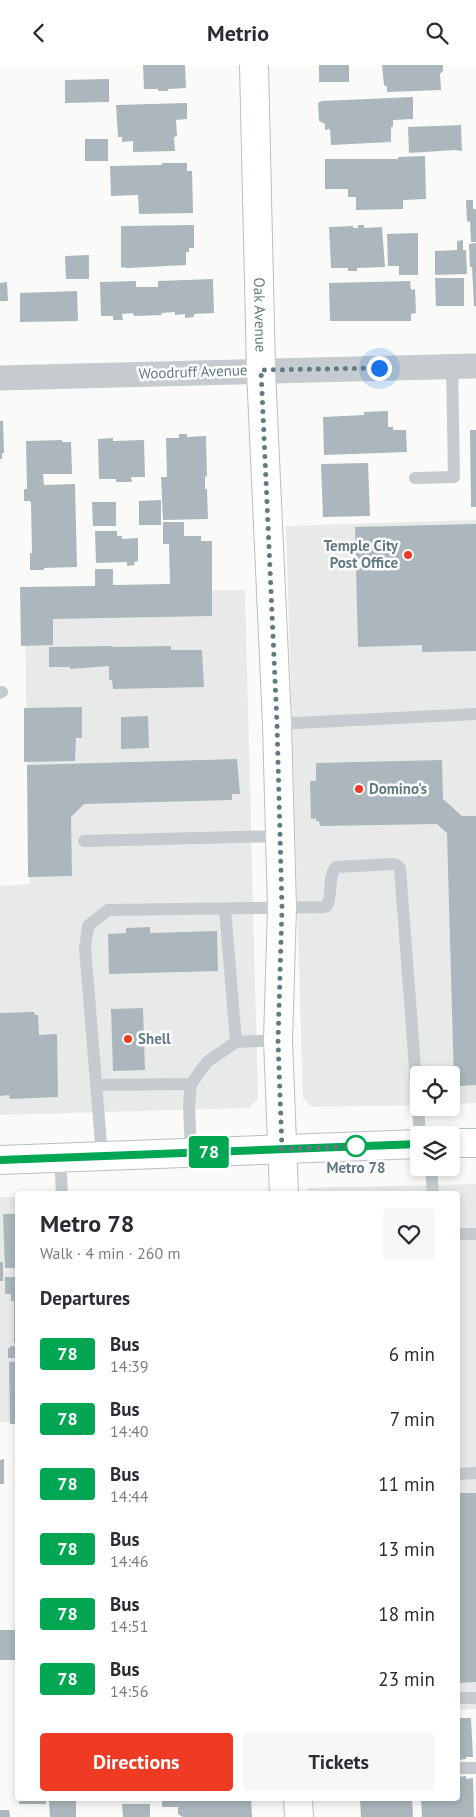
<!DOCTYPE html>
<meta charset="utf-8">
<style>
body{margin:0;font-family:"PT Sans",sans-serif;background:#f7f7f7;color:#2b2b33;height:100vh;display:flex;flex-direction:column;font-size:19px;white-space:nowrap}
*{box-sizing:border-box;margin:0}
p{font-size:16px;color:#7c7c81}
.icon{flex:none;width:28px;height:28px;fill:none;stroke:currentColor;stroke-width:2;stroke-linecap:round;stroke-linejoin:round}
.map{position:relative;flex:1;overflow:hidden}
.side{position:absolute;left:15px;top:1126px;width:445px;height:610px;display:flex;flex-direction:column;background:#fff;border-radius:5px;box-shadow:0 2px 8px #0003}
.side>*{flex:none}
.badge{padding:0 10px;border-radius:4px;font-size:18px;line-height:32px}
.controls{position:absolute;left:410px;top:1001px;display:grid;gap:10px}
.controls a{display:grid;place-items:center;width:50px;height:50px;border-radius:5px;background:#fff;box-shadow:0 2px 8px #0003;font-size:25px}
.you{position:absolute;width:25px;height:25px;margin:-12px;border:4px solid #fff;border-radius:50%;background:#1a73e8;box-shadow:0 0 0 8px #1a73e833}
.map>.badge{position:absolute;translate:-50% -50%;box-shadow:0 0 0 2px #fff}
h2{padding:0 25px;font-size:19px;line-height:45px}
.round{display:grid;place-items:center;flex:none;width:52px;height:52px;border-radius:5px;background:#f7f7f7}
.headline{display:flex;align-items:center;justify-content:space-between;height:85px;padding:0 25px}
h1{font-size:24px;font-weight:800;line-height:38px}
.button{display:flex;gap:10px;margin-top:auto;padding:10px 25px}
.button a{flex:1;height:58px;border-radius:5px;background:#ef3b23;color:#fff;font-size:20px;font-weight:800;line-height:58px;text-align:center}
.button a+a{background:#f7f7f7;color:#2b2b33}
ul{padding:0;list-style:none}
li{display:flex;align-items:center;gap:15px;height:65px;padding:0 25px}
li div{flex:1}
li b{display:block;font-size:19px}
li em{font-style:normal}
li .badge{min-width:55px;font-weight:700;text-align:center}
header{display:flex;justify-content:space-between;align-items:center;height:65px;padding:0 25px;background:#fff;font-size:22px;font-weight:800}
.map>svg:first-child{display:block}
</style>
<header><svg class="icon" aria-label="back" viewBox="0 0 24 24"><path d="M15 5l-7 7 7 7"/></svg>Metrio<svg class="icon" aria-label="search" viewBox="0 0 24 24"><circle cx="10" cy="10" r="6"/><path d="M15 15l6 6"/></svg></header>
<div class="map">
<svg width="476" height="1752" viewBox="0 0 476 1752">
<rect width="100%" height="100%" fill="#fafaf8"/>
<path fill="#e8eae9" d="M476 455V1038L451 1039V1010H419V1040L311 1042 303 1033 286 461Z
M245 525 258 1034 249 1043 0 1050V821L30 819 24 528Z
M476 1119V1644L458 1645V1129H303L309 1123Z
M0 1132H17V1357H0Z"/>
<path fill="#abb7bc" d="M143 0H185L186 23 168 24V26H158V24H144Z
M319 0H349V17H319Z
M382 0H443V6L440 9 441 25 387 27V22L384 20Z
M109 14V37L65 38V15Z
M413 32V54L393 55V62H391V77L331 80 330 64 325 65V59L319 56 318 38 322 36Z
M187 38V54L176 55 177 71 174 72 175 86 133 87V76L122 77V72H118L116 40Z
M461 60 462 86 455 85 409 88 408 62Z
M85 74H108V96H85Z
M425 91 426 134 403 135V144L356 145V132H348V124H325V94H398V92Z
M162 98H187V106H192L193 148 139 149 138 130 111 131 110 101 162 100Z
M466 135H473V144H476V177H471L470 156 467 157Z
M194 160V183H189V187H186V200L128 203 121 202V161Z
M358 160H364V163L382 162 385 202 357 203V206H348V203H331L329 162 353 161V163H358Z
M418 168V210H399V201H388L387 169Z
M463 175V185H466L467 209 435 210V186L457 185V176Z
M476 178V241H474L472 202H470L469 179Z
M89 190V214H66L65 191Z
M435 213H464V241H436Z
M213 214 214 248 194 249V252L185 253V249L175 250V247L161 248 162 250 134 251 133 248 122 249 123 255H113V251H101L100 217 136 216V222H158V216Z
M410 216 411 225 415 224 416 248 411 249V256H330L329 218Z
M7 217 8 236H0V218Z
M77 226 78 256 20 257V228Z
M388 346V362H393V365H406L407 387 324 390 323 352 364 350V347Z
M0 356H3L4 388H2V394H0Z
M470 365H476V442H471Z
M179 369H187V372L206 371 207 412 205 411V424H207L208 454 163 455 161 412H167L166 373H179Z
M113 373V376L144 375 145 412H131L132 417H116V414H99L98 374Z
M62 375V377H71L72 409H43L44 420 75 419 77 502 44 503V505H30V488H32L31 438 30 436H24V424H27L26 376Z
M368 398 370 451 323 452 321 399Z
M161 435V460H139V436Z
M92 437H116V461H93Z
M163 457H184V471H201V476H212V551L53 554V580L21 581 20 522 95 521V504H113V520L170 519 169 479H163Z
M476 459V586L422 587V580L358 582 355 462Z
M95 466H117V471H122V474L138 473V496L134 497 135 500 127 501V497L96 498Z
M112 581V582L171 581V585H202L204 622 113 624 112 615H109V601L70 604V602H49V582Z
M82 642V673H76L75 696 24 697V643Z
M148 651 149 683 121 684V652Z
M237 694 240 729H232V735L84 739 71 752 72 811 28 812 27 700Z
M442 695 443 734 462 751H476V1020L460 1021 458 1016H454L447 768 437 759 320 761 319 756H316V753L311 754 310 716H316V698Z
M150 862V868L217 866 218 906 109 909 108 869 126 868V863Z
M143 943 145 1005 113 1006 111 944Z
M34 947 35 950H38L39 970 57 969 58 1032 10 1034 9 1030 0 1031V948Z
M3 1149H18V1203H5Z
M0 1197H3V1216H0Z
M5 1212H18V1278H14V1236H11V1229H5Z
M10 1281H17L18 1293H8V1283H10Z
M18 1296V1359H10L9 1297Z
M4 1394V1419H0V1395Z
M458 1428H476V1617L458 1618Z
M0 1565H18V1595H0Z
M458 1653H471L473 1692H466V1694L458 1695Z
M466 1711V1714L473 1713 474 1752H422L421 1734H458V1712Z
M19 1734H46V1739H19Z
M162 1734H251L252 1752H183L178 1749V1742H162Z
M360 1734H412L413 1752H361Z
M49 1736H76V1752H50Z
M122 1739H150V1752H123Z
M0 1745H9L10 1752H0Z"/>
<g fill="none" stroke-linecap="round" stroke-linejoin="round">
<g stroke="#b7bfc3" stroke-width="30">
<g id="secondary">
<path id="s1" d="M254 0 261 305 277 659 282 843 278 975 284 1129"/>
<path d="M298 1734 299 1752"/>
</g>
</g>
<g stroke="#b8bfc2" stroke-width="30">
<path id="primary" d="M451 1078H476
M0 1095 419 1079"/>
</g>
<path stroke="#c5cbce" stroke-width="12" d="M415 413 454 412 452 301
M0 628 2 627
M277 659 476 649
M84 776 280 771
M225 844 236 977
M96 1020 191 1019
M191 1088 189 1041 191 1019 207 997 236 977 278 975
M102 1091 85 883 88 861 108 845 324 842 327 841C333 828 327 813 336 802L393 799 397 800 400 803 420 1070
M60 1092 62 1129
M431 1102 433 1129
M458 1169H476
M458 1409 476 1408
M458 1633H476
M458 1703H476"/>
<path stroke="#c5cbce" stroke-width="25" d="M0 313 476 301"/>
<use href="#secondary" stroke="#fff" stroke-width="28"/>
<use href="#primary" stroke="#fff" stroke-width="28"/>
</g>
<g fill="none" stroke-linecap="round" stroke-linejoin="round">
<g stroke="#fff" stroke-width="11">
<path id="line" d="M0 1095 419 1079"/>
</g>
<use href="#line" stroke="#00a651" stroke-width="8"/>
<path stroke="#637a85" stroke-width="5" stroke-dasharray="0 9" d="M356 1081H364L282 1084 278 976 282 843 277 659 261 305 379 303"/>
</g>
<g fill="#ef3b23" stroke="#fff" stroke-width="2">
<circle cx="408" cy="490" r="5"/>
<circle cx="359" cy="724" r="5"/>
<circle cx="128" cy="974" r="5"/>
</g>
<circle fill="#fff" stroke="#00a651" stroke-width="2.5" cx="356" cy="1081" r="10"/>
<g text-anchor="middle" stroke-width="5" stroke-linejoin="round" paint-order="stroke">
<g font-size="15" fill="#637a85" stroke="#fff">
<text dy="5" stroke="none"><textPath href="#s1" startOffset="250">Oak Avenue</textPath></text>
<text transform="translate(193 307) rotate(-2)" y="5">Woodruff Avenue</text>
</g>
<g font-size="15" font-weight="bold" fill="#637a85" stroke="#fff" text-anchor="start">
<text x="398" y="486" text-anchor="end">Temple City<tspan x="398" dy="17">Post Office</tspan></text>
<text x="369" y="729">Domino's</text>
<text x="138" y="979">Shell</text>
</g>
<g font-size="15" font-weight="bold" fill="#637a85" stroke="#fff">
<text x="356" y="1108">Metro 78</text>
</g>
</g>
</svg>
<div class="controls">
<a><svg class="icon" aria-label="locate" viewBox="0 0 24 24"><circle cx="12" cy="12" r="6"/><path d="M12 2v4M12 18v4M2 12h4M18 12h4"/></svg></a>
<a><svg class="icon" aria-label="layers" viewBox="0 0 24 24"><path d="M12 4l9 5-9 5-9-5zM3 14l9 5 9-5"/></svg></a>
</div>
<div class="you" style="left:379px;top:303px"></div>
<b class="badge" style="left:209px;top:1087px;background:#00a651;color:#fff">78</b>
<section class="side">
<div class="headline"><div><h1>Metro 78</h1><p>Walk · 4 min · 260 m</p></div><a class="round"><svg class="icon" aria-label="heart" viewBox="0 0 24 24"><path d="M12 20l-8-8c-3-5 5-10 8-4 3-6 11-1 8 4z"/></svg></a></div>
<h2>Departures</h2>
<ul>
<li><span class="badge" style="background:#00a651;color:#fff">78</span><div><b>Bus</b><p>14:39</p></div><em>6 min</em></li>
<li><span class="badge" style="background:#00a651;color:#fff">78</span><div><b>Bus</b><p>14:40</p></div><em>7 min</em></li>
<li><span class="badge" style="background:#00a651;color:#fff">78</span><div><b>Bus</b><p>14:44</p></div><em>11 min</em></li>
<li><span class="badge" style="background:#00a651;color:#fff">78</span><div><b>Bus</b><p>14:46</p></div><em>13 min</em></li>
<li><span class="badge" style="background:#00a651;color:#fff">78</span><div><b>Bus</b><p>14:51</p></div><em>18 min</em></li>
<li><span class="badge" style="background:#00a651;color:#fff">78</span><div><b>Bus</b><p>14:56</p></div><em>23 min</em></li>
</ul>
<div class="button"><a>Directions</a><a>Tickets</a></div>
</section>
</div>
